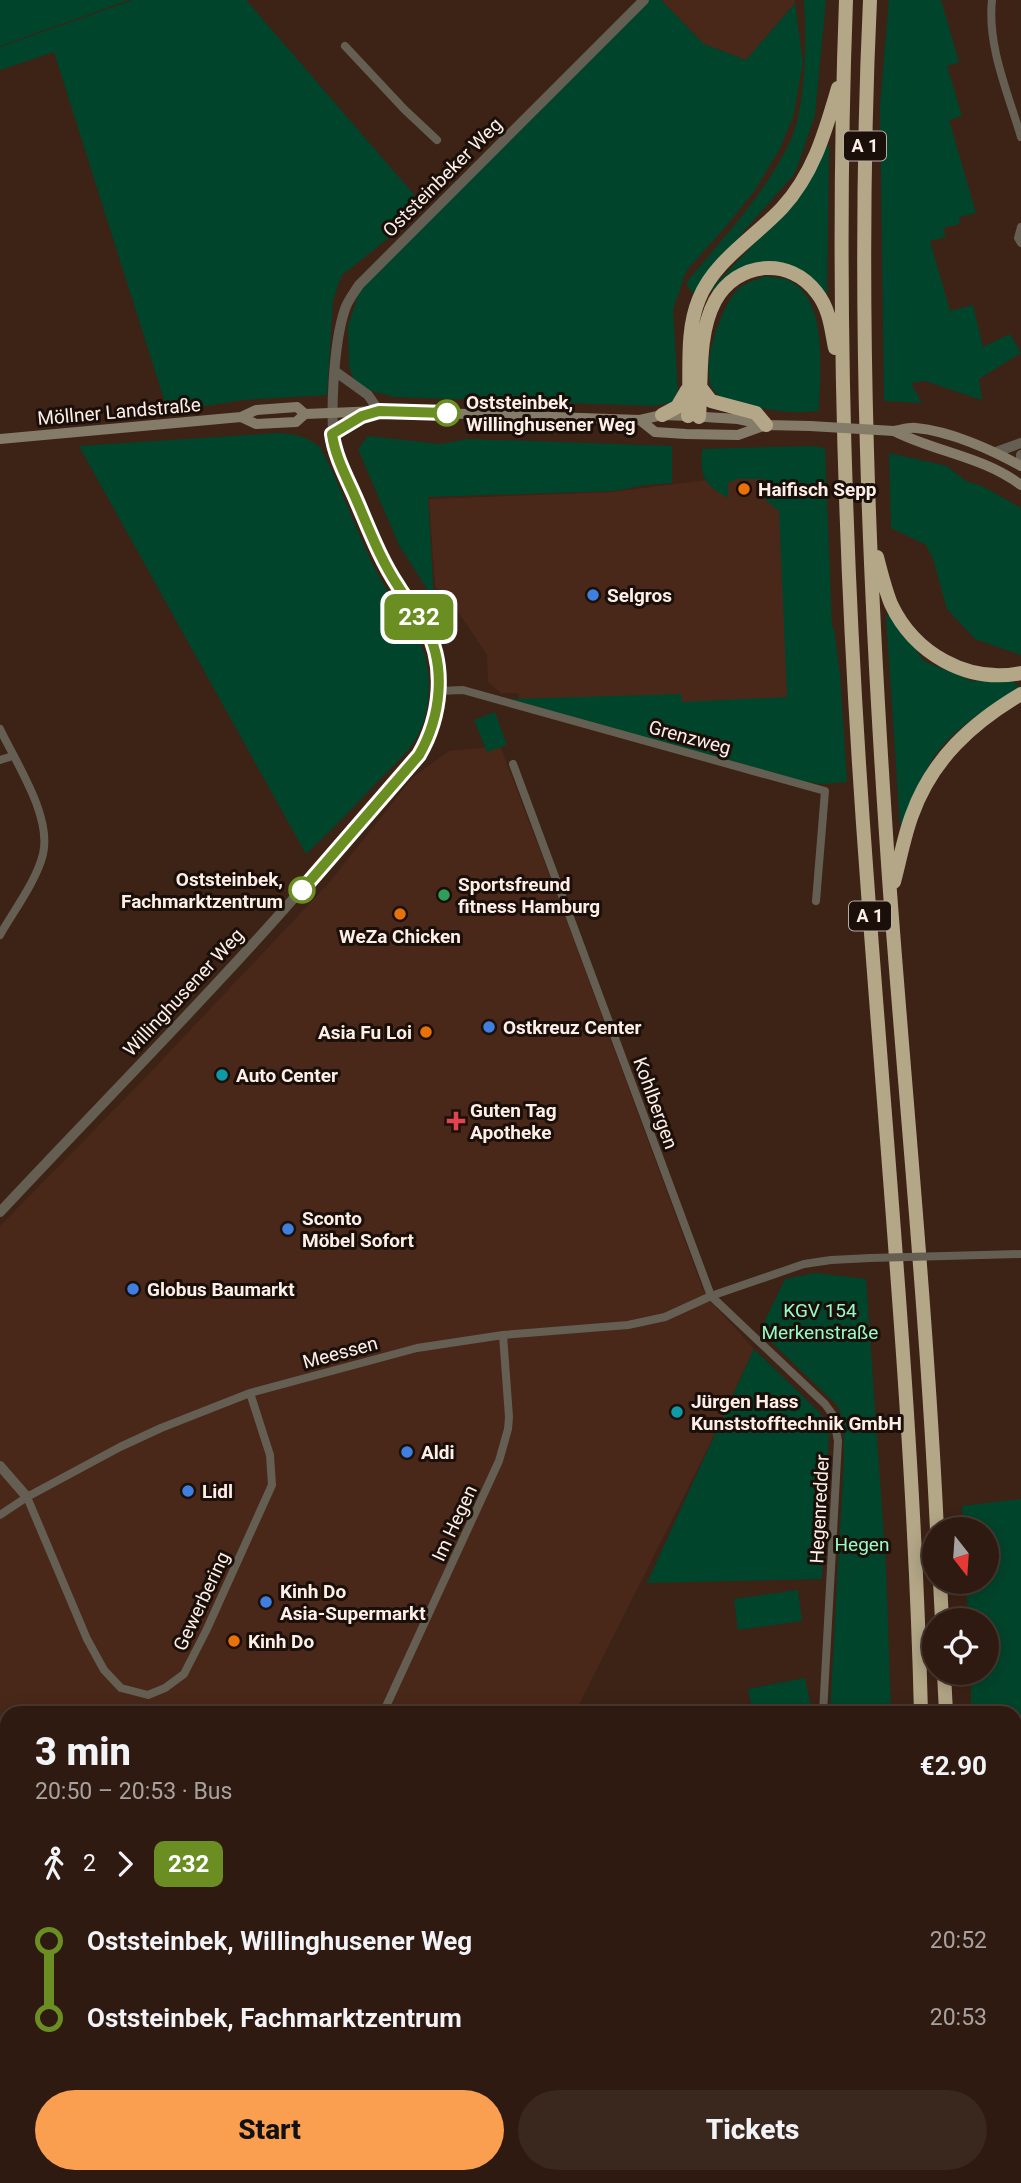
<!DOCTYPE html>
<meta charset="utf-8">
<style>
body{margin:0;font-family:Roboto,sans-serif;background:#3a271e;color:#f1f3f6;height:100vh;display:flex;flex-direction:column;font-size:26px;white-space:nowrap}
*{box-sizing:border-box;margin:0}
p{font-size:23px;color:#a7a19f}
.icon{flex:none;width:38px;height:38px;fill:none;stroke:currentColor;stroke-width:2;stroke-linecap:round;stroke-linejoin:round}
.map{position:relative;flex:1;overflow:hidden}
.panel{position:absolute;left:0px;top:1706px;width:1022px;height:478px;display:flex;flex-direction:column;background:#2e1a10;border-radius:21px 21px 0 0;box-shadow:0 4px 18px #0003,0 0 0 2px #493830}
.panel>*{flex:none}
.badge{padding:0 14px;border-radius:10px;font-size:24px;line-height:46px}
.needle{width:46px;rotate:163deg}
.tools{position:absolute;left:922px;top:1517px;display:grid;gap:14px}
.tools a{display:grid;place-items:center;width:77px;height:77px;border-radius:50%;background:#2e1a10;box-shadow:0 4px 18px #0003,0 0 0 2px #493830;font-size:35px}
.map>.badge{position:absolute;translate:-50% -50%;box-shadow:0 0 0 4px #fff}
.legs{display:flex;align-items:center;gap:10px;height:77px;padding:0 35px;font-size:23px}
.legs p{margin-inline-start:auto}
.overview{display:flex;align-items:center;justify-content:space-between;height:119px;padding:0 35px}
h1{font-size:38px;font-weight:800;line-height:52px}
.primary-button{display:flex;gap:14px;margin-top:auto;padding:14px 35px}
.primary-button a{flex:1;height:80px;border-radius:42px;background:#fa9f4f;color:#111;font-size:28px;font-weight:800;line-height:80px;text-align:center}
.primary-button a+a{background:#3a271e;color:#f1f3f6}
ul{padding:0 35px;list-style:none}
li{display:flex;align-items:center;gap:24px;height:77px;font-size:26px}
li i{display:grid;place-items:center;width:10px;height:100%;margin:0 9px;background:currentColor}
li i::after{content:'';width:18px;height:18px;margin:-9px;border:5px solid;border-radius:50%;background:#2e1a10}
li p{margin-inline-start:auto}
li:first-child i{background:linear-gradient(#0000 50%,currentColor 0)}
li:last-child i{background:linear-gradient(currentColor 50%,#0000 0)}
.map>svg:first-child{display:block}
</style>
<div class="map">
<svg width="1021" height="2183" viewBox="0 0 1021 2183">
<rect width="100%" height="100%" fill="#3d2216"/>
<path fill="#492819" d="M661 0H795V3L746 60 704 44Z
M814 461 831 780 519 699 518 693H501L488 682 487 655 458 612 435 586 429 499 612 492 706 480Z
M500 746 568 924 702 1287 706 1296 754 1349 701 1462 575 1713H7V2177H170L166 2183H0V1226L145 1078 328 884 413 777 449 751Z"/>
<path fill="#00452b" d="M0 0H129L0 46Z
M133 0H246L423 205 397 231 341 276 333 301 327 395 243 400 168 412 54 52 0 70V47Z
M650 0H661L704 44 746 60 795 3 803 63 793 117 780 148 755 190 728 224 686 271 673 310 678 393 671 403 653 406 394 397 364 389 355 383 349 366 348 326 360 290Z
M804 0H826L815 115 795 173 717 262 693 294 686 283C722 239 764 195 789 144 806 111 807 38 804 0Z
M889 0H941L959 62 947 66 962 116 949 120 976 213 959 217 960 224 943 228 946 237 930 241 950 311 973 305 983 347 1010 334 1021 353 979 379 982 400 925 381 911 383 922 403 884 401 880 105Z
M826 145 829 146 827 297 782 263 715 292 711 289 786 210Z
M766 276C773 277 782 278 788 280 830 299 819 373 819 411 810 411 800 413 791 412 775 411 723 404 714 391 698 371 721 307 737 290 744 283 757 280 766 276Z
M278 433C295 434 306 436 320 447 343 489 357 536 380 578 394 604 417 627 425 656 432 680 430 716 416 739 406 755 390 769 377 782 354 807 331 831 306 854L79 446Z
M368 436 440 444 468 439 672 446V483L645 485 615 491 428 497 434 600 399 545 358 449Z
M812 446 825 448 832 628H834L840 675 847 782 824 784 806 782 513 701V699L681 694 682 702 787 697 779 511 765 500V481L763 479H737L728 483V498C703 484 700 476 702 449Z
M889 453 947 466 966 481 982 486 1021 508V655L975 639 947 609 933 559 926 545 891 528Z
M890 613 924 661 972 681H1012L1021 688C992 704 956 727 936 754 920 775 917 805 900 826L886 616Z
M495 712 507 745 487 752 474 720Z
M816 1273 866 1279 886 1567 891 1713H830L844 1458 843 1420 837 1405 760 1331 785 1279Z
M754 1349 821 1414 829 1434 822 1579 647 1583Z
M1021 1499V2183H957L958 2177H1015V1713H971V1673H987V1620H968L966 1582H987V1530L963 1529 962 1506Z
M798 1590 802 1621 738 1630 734 1599Z
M805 1678 811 1707 777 1713H753L748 1689Z
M565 2177H885L884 2183H568Z"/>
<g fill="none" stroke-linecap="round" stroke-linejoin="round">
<path stroke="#645f52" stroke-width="8" d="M992 0C987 46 1008 93 1021 137
M345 46 404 109 437 140
M1021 227 1018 238 1021 243
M439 691 463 690 825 791 816 901
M0 729C16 763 52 816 43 854 37 880 13 912 0 935
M0 760 13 756
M513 764 711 1296 825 1404 833 1415 838 1441 823 1713
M945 1256 1021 1254
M27 1497 87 1639 104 1670 121 1688 148 1695 165 1688 184 1674 187 1668 206 1631 272 1485 270 1455 250 1393
M0 1515 27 1497 120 1447 161 1428 250 1393 417 1348 503 1335 628 1325 665 1317 711 1296 804 1264 831 1260 870 1258
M383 1713 499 1461 508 1429 509 1417 503 1335
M0 1724 7 1740
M0 2153 7 2150
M799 2183V2177"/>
<path stroke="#645f52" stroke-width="10" d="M332 434 362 416 379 411 368 395 336 372
M996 452 1021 443
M1021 466V455
M0 1212C113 1091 231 974 338 847 353 830 367 812 383 796 395 783 409 771 419 756 433 735 440 706 439 681 438 631 408 607 387 567 368 532 353 493 337 456 328 425 334 341 345 309 348 300 354 293 359 285L644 0
M0 1466 27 1497"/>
<path stroke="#847c68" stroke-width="10" d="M241 417 256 424 296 422 305 414 379 411 640 420 662 415 688 416 738 419 766 425 810 426
M640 420 655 432 686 434 738 435 763 426
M894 431C935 452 982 456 1021 485
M894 431C901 430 909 427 916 428 950 431 992 450 1021 466
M0 439 241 417 256 410 297 407 305 414"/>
<path stroke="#b3a787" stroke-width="14" d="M846 0C835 293 845 586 867 879 887 1157 914 1434 921 1713
M870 0C856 298 869 595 890 892 906 1105 927 1317 937 1530
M701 388 711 401 756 413 766 425
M662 415 677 407 687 390
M688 416C692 378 684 335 699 299 714 261 755 237 782 208 814 173 825 132 838 88
M699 417C702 380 697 335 715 301 737 261 790 256 817 293 830 310 831 328 835 348
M877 557C881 573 885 589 891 604 914 653 967 684 1021 673
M894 882C900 860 904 836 912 815 932 759 972 723 1021 694
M940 1582 942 1620
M944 1673 946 1713
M909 2183 910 2177
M938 2183V2177"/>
<path stroke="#645f52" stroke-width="8" d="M870 1258 945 1256"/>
<path stroke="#847c68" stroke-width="10" d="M810 426 894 431"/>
</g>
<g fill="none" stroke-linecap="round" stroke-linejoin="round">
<g stroke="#fff" stroke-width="16">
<path id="line-1" d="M302 890 419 755C441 717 447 666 425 626 418 612 406 600 398 586 380 559 369 529 356 499 347 478 335 457 332 434L362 416 379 411 447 413"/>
</g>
<use href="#line-1" stroke="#6b8e23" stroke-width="10"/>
</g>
<g fill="#fff" stroke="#6b8e23" stroke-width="3.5">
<circle cx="447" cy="413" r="12"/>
<circle cx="302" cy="890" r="12"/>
</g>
<g fill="#e8710a" stroke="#1b0f0a" stroke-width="2.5">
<circle cx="744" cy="489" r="7"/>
<circle cx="400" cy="914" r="7"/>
<circle cx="426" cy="1032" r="7"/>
<circle cx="234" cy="1641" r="7"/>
</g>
<g fill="#3f7fe0" stroke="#1b0f0a" stroke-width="2.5">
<circle cx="593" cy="595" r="7"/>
<circle cx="489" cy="1027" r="7"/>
<circle cx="288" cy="1229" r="7"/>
<circle cx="133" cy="1289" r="7"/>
<circle cx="407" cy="1452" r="7"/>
<circle cx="188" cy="1491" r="7"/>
<circle cx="266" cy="1602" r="7"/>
</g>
<circle fill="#2e9e5b" stroke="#1b0f0a" stroke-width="2.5" cx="444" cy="895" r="7"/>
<g fill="#0f9aa8" stroke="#1b0f0a" stroke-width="2.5">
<circle cx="222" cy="1075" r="7"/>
<circle cx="677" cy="1412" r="7"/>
</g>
<path fill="#e0444e" stroke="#1b0f0a" stroke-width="2.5" d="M452.5 1110.5h7v7h7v7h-7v7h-7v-7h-7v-7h7z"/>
<g text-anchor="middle" stroke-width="6" stroke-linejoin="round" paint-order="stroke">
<g fill="#1b0f0a" stroke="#b9aba5" stroke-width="2">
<rect x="844" y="131.5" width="42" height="29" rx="5"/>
<rect x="849" y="901.5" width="42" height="29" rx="5"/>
</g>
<g font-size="18" font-weight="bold" fill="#fdeee8">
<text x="865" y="152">A 1</text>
<text x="870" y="922">A 1</text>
</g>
<g font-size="19" fill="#fdeee8" stroke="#1b0f0a">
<text transform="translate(442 177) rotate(-45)" y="7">Oststeinbeker Weg</text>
<text transform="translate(119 411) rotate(-5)" y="7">Möllner Landstraße</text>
<text transform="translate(690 737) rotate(15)" y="7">Grenzweg</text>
<text transform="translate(183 992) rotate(-47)" y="7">Willinghusener Weg</text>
<text transform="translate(656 1103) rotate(70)" y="7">Kohlbergen</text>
<text transform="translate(340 1352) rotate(-15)" y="7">Meessen</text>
<text transform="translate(819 1509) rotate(-87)" y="7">Hegenredder</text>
<text transform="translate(454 1523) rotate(-65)" y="7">Im Hegen</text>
<text transform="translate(201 1601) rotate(-65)" y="7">Gewerbering</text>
</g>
<g font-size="19" font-weight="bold" fill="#fdeee8" stroke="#1b0f0a" text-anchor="start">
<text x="466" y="409">Oststeinbek,<tspan x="466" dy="22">Willinghusener Weg</tspan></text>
<text x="283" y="886" text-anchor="end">Oststeinbek,<tspan x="283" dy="22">Fachmarktzentrum</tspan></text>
</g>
<g font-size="19" font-weight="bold" fill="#fdeee8" stroke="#1b0f0a" text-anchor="start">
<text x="758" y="496">Haifisch Sepp</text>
<text x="607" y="602">Selgros</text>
<text x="458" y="891">Sportsfreund<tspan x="458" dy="22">fitness Hamburg</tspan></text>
<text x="400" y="943" text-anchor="middle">WeZa Chicken</text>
<text x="503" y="1034">Ostkreuz Center</text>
<text x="412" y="1039" text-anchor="end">Asia Fu Loi</text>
<text x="236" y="1082">Auto Center</text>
<text x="470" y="1117">Guten Tag<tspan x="470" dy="22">Apotheke</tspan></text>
<text x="302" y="1225">Sconto<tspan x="302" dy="22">Möbel Sofort</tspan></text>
<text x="147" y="1296">Globus Baumarkt</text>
<text x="691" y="1408">Jürgen Hass<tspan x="691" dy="22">Kunststofftechnik GmbH</tspan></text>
<text x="421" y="1459">Aldi</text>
<text x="202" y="1498">Lidl</text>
<text x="280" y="1598">Kinh Do<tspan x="280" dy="22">Asia-Supermarkt</tspan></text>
<text x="248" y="1648">Kinh Do</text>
</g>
<g font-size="19" fill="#96fbc8" stroke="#1b0f0a">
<text x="820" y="1317">KGV 154<tspan x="820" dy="22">Merkenstraße</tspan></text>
<text x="862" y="1551">Hegen</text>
</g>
</g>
</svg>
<div class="tools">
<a><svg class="needle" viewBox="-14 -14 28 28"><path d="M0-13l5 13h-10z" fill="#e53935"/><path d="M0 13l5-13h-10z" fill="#a7a19f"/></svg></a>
<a><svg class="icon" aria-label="locate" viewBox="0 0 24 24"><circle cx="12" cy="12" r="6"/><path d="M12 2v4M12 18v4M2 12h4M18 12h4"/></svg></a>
</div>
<b class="badge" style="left:419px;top:617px;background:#6b8e23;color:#fff">232</b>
<section class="panel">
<div class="overview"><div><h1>3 min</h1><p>20:50 – 20:53 · Bus</p></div><b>€2.90</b></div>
<div class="legs"><svg class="icon" aria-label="walk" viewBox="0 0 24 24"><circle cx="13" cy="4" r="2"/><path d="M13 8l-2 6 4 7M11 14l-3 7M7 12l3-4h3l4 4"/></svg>2<svg class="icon" aria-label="forward" viewBox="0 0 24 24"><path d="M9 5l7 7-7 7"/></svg><b class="badge" style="background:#6b8e23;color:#fff">232</b></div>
<ul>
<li><i style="color:#6b8e23"></i><b>Oststeinbek, Willinghusener Weg</b><p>20:52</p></li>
<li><i style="color:#6b8e23"></i><b>Oststeinbek, Fachmarktzentrum</b><p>20:53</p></li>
</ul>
<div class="primary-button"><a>Start</a><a>Tickets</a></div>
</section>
</div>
